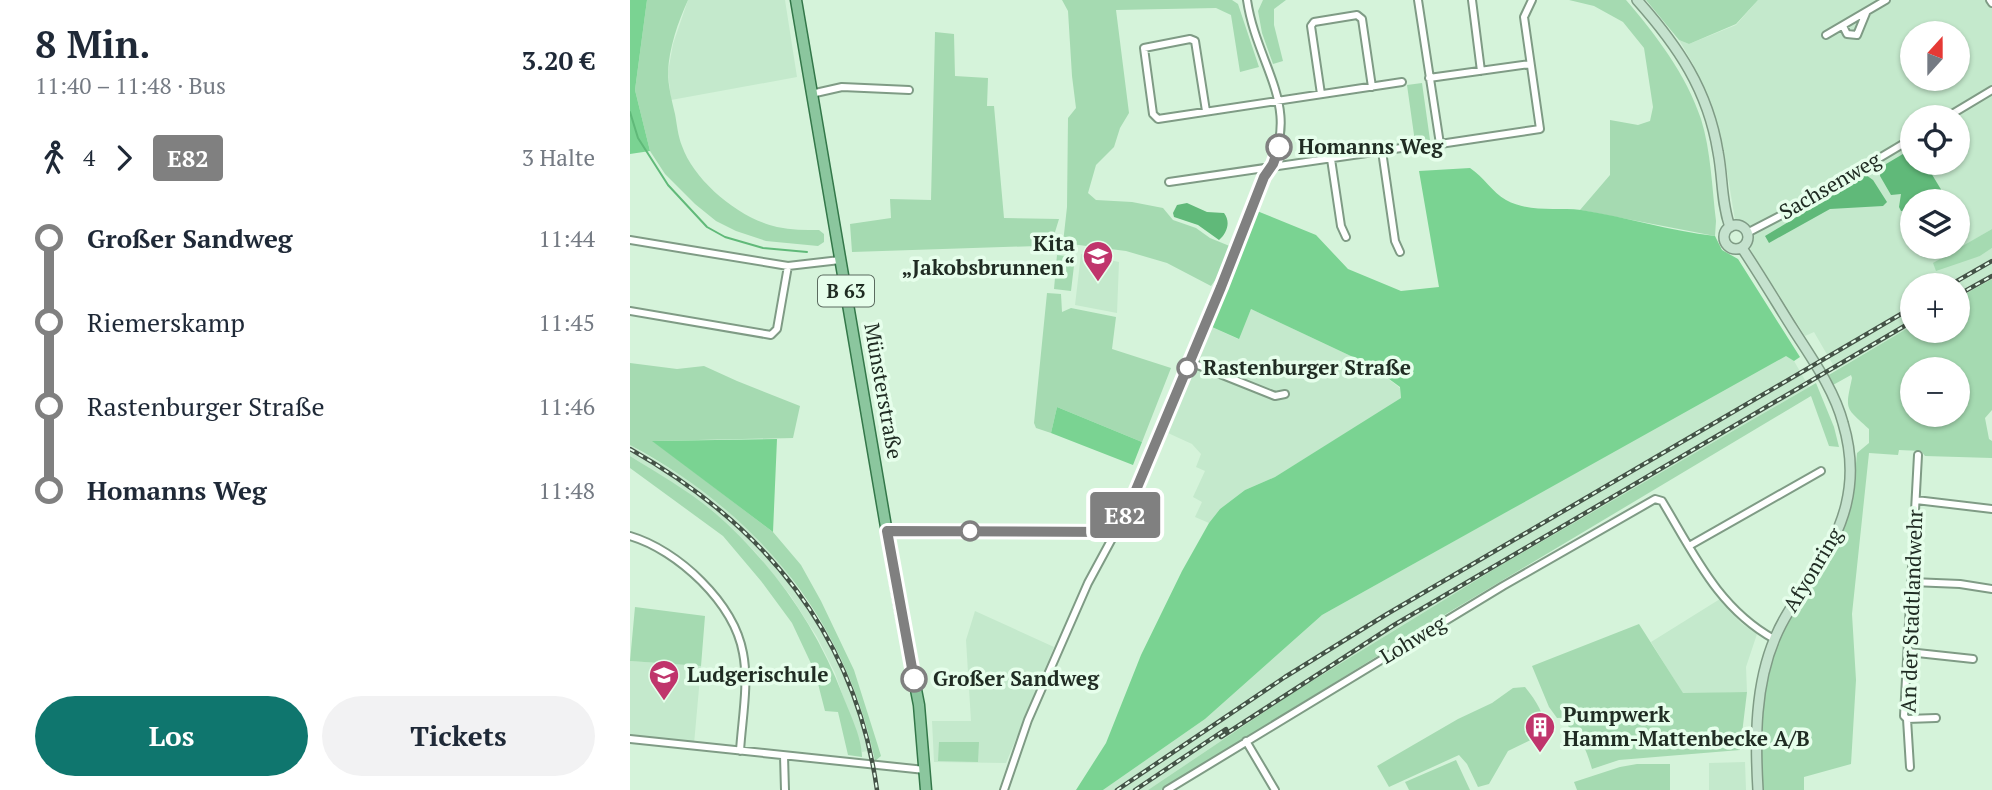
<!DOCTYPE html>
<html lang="de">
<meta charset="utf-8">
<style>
body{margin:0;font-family:"PT Serif",serif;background:#f2f2f3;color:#1f2937;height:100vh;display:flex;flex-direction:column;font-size:26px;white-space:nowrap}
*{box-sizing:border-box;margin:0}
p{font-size:23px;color:#747a83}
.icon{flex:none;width:38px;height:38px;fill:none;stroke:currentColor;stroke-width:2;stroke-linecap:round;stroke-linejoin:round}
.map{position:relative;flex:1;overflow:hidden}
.drawer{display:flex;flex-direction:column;background:#fff;width:630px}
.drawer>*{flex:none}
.badge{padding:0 14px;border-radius:5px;font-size:24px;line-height:46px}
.needle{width:46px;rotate:21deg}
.buttons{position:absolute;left:1270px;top:21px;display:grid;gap:14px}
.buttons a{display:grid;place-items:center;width:70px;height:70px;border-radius:50%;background:#fff;box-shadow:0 2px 5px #0004;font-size:35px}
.map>.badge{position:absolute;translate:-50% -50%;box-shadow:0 0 0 4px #fff}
.legs{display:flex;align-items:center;gap:10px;height:77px;padding:0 35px;font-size:23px}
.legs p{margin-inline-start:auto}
.summary{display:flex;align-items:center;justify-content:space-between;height:119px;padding:0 35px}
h1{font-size:38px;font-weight:700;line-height:52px}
.primary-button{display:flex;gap:14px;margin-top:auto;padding:14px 35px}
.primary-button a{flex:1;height:80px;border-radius:42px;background:#0f766e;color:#fff;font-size:28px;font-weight:700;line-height:80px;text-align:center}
.primary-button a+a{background:#f2f2f3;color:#1f2937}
ul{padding:0 35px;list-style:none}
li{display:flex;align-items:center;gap:24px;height:84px;font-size:26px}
li i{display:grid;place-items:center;width:10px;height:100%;margin:0 9px;background:currentColor}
li i::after{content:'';width:18px;height:18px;margin:-9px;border:5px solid;border-radius:50%;background:#fff}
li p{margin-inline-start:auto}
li:first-child i{background:linear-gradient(#0000 50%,currentColor 0)}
li:last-child i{background:linear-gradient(currentColor 50%,#0000 0)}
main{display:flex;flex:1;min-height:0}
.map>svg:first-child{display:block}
</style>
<main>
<section class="drawer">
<div class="summary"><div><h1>8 Min.</h1><p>11:40 – 11:48 · Bus</p></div><b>3.20 €</b></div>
<div class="legs"><svg class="icon" aria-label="walk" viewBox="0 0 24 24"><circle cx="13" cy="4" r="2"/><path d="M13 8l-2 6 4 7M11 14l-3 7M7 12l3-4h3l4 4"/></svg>4<svg class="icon" aria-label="forward" viewBox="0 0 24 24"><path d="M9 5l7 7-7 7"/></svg><b class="badge" style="background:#808080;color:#fff">E82</b><p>3 Halte</p></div>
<ul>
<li><i style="color:#808080"></i><b>Großer Sandweg</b><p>11:44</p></li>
<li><i style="color:#808080"></i><span>Riemerskamp</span><p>11:45</p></li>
<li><i style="color:#808080"></i><span>Rastenburger Straße</span><p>11:46</p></li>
<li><i style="color:#808080"></i><b>Homanns Weg</b><p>11:48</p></li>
</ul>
<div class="primary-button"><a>Los</a><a>Tickets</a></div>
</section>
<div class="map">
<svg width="1362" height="790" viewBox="0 0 1362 790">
<rect width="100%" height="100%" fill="#d5f3da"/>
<path fill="#c4e9cc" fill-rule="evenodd" d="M58 0H155L167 77 41 100 38 72 43 44Z
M1128 0H1362V229L1304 263 1350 256 1362 248V280L1328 298V285H1283V325L1206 370 1184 332 1175 336 1120 249 1123 240 1116 224 1105 220 1093 147 1063 64 1049 40 1059 44 1106 25ZM1283 33H1328V79H1283ZM1283 117H1328V163H1283ZM1283 201H1328V247H1283Z
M451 254 489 262 487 313 445 305Z
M621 309 740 365 770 388 771 399 645 477 615 490 590 509 579 523 565 517 572 502 563 497 575 471 566 467 571 454 562 444 527 428 571 322 608 339Z
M1156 355 1164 361 1179 387 871 565 664 692 518 790H473L575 719 692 615Z
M0 445 57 479 92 505 125 535 154 568 199 634 216 667 229 699 243 750 232 752 205 673 187 637 160 595 126 553 84 512 51 488 0 456Z
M1090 599 1111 623 1127 634 1116 667 1117 692 1053 694 1021 642Z
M345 611 424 647 376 763 304 762 302 721H341L336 640Z
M0 661 71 666 64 744 0 737Z
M1115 762 1116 790H1079V763Z"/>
<path fill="#a5dab1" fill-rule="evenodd" d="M17 0H58C48 22 39 48 38 72 38 86 42 101 45 114 47 125 48 136 52 146 64 181 110 219 147 227 161 230 175 230 189 230L194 234V242L188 246 136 241 106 231 86 221 65 204 35 174 20 151 5 90Z
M432 0H602L608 4 629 67 610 72 601 15 586 8 486 10 499 113 490 128 484 147 466 165 458 193 466 200 502 202 533 208 543 220 566 228 580 238 602 247 592 271 581 286 537 263 496 251 433 243 437 207 438 118 446 108 442 76 438 11Z
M633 0H656L644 9V25L653 61 643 64 632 33 628 11Z
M939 0H996C1026 35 1056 74 1071 119 1081 151 1082 188 1086 221L1085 236 950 210 980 175V120L1008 125 1020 121 1023 107 1014 48 993 22 964 6Z
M1016 0H1128L1106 24 1059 44 1049 40Z
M305 32 324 34 325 76 358 78 357 106H364L374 218 429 219 422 242 407 246 222 252 220 224 261 218 260 199 301 200Z
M792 83 800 140 785 142 777 85Z
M1362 229V248L1350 256 1306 271 1303 263Z
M427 255 445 257 441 291 424 289Z
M1362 279V410L1355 418 1359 439 1362 441V458L1295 456 1291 451 1269 450 1268 455 1239 453 1222 614 1226 680 1221 764 1174 777V790H1133C1129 730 1130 672 1160 618 1173 593 1193 571 1206 546 1221 516 1224 486 1227 453L1239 443V429C1215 407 1215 411 1222 378L1221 375 1203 385 1197 376 1283 325V331H1328V298ZM1283 369H1328V415H1283Z
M417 293 431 294 432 312 441 308 486 317 482 349 541 368 512 442 427 407 421 433 406 428 404 423Z
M0 363 47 369 74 366 107 381 170 406 163 438 23 441 143 532 171 565 191 601 224 670 248 746 251 756 245 761C216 619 126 512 0 445Z
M1186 383 1204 427 1209 447 1199 446 1181 396 796 626 531 790H518L664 692 871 565Z
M0 456C29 474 59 491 85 513 142 563 186 625 213 696 220 714 232 738 232 757L218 755 208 712 195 711 185 672 162 623 131 581 93 536 0 468Z
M5 607 75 616 71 666 0 661Z
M1009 624 1053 693 1117 692 1110 750 989 760 962 769C957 752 952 738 938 726L939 719 956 712H970C954 710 944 718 927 718L919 707 902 666Z
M895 687C907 702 915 714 915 733L878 751 859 784 848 787 837 764 829 755 759 787 747 766 828 719 862 703 883 688Z
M309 742H349L348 762 308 761Z
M826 760 840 790H779L775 782Z
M1007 764H1040V790H947L944 782 990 767Z"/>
<path fill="#7ad392" d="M0 0H17L5 90 20 151 0 154Z
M840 168C854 177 862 192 876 200 900 213 926 207 951 210 996 217 1040 231 1085 236L1092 250 1108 259 1170 357 1164 361 1156 356 692 615 575 719 473 790H446L476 743 511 655 552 571 579 523 590 509 615 490 645 477 771 398 770 387 740 365 621 309 609 339 582 327 627 211 686 235 718 269 771 291 809 287 789 171Z
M427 407 512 442 503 465 421 433Z
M147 439 143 532 22 441Z"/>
<path fill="#60b979" d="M1283 148V163H1295L1318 201H1283V212L1271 211 1269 207 1271 194 1261 195 1250 176 1251 167Z
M1236 175 1243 180 1257 202 1253 206 1200 209 1139 243 1135 236Z
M557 203 577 212 594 213C601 222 597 233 589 240L568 225 544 217 543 213 547 205Z"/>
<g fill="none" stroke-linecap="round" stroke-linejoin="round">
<path stroke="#60b979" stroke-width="2" d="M0 112 8 138 38 185 77 227 95 237 133 248 177 252"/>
<g stroke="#7f9b85" stroke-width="10">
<path id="street" d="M788 0 810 144 910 129 894 17 902 0
M842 0 851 71
M1360 0 1362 3
M1213 26 1217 34 1227 35 1236 13
M1196 35 1256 0
M799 78 900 64
M181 94 212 87 279 90
M691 94 681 26 684 22 727 15 732 19 742 87
M576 111 565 41 560 39 514 48 523 114 528 119 772 82
M1317 117 1362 90
M752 151 765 241 770 252
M701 159 711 226 716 237
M539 182 778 147
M1117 233 1167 207 1283 138
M0 240 158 266 210 260
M0 311 141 335 147 329 158 266
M560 362 645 396 655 394
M1286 500 1362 509
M257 531 485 532
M0 536C48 550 104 603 113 653 119 684 112 719 110 751
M1059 546 1191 471
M1282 582 1330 584 1362 589
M1278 652 1343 659
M1277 719 1306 718
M0 739 295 770
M616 741 645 790
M154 756 155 790
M1280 767 1277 719 1274 716 1288 455
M374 790 398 720 458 583 498 509 591 287 634 177C676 110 627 68 617 0
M537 790 873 586 1025 499 1032 501C1064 554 1088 608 1144 639"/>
</g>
<g stroke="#7f9b85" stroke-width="12">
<path id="secondary" d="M1007 0C1048 46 1078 90 1088 152 1093 177 1091 202 1100 227
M1094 237a12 12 0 1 1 24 0a12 12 0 1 1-24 0Z
M1112 248C1130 275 1146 302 1163 329 1182 359 1204 389 1213 423 1231 483 1214 529 1181 578 1168 597 1154 616 1145 638 1125 685 1125 739 1128 790"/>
</g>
<g stroke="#337749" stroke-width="13">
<path id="primary" d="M166 0 269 603 289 705 296 790"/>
</g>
<use href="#street" stroke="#fff" stroke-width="6"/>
<use href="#secondary" stroke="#c5e2ce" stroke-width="9"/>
<use href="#primary" stroke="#8bc69e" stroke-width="10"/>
<g stroke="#445347" stroke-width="4.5">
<path id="rail" d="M1320 285 1362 261
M1328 295 1362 276
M0 449C134 525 225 633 247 790
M591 737 764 625 1283 321
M487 790 655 677 757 614 1283 307
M505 790 596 729"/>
</g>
<use href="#rail" stroke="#e6feeb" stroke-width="2" stroke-dasharray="5" stroke-linecap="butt"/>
</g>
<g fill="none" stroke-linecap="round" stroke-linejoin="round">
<g stroke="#fff" stroke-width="16">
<path id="line-1" d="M284 679 257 531 485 532 498 509 591 287 634 177 643 164 649 147"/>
</g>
<use href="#line-1" stroke="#808080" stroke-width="10"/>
</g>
<defs>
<g id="school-pin" transform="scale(1.575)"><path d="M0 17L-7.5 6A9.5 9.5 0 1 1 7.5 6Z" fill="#c0356c" stroke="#e6feeb"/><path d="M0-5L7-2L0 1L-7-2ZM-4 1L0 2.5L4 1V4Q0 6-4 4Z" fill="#fff"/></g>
<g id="building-pin" transform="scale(1.575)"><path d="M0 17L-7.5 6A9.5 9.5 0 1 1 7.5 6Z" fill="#c0356c" stroke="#e6feeb"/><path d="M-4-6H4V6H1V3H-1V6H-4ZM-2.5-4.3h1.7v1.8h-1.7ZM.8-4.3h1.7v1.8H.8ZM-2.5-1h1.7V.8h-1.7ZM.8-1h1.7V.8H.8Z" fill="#fff"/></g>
</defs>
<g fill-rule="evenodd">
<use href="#school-pin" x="468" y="256"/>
<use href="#school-pin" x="34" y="675"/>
<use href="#building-pin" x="910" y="727"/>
</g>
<g fill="#fff" stroke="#808080" stroke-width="3.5">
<circle cx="649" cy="147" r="12"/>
<circle cx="557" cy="368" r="9"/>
<circle cx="340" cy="531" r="9"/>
<circle cx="284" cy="679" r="12"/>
</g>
<g text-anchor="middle" stroke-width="7" stroke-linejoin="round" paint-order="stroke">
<rect fill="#e6feeb" stroke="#5b6b5f" stroke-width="2" x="188" y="275.5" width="56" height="31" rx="5"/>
<g font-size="19" font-weight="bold" fill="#202c23">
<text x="216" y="298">B 63</text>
</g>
<g font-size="21" font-weight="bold" fill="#202c23" stroke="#e6feeb" text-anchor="start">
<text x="668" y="154">Homanns Weg</text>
<text x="573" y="375">Rastenburger Straße</text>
<text x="303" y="686">Großer Sandweg</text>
</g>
<g font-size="21" fill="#202c23" stroke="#e6feeb">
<text transform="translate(1200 186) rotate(-30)" y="7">Sachsenweg</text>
<text transform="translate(253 391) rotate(80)" y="7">Münsterstraße</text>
<text transform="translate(1183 570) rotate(-59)" y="7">Afyonring</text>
<text transform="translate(1282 611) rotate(-88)" y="7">An der Stadtlandwehr</text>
<text transform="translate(783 640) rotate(-31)" y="7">Lohweg</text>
</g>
<g font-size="21" font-weight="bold" fill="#202c23" stroke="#e6feeb" text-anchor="start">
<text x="445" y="251" text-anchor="end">Kita<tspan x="445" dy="24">„Jakobsbrunnen“</tspan></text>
<text x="57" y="682">Ludgerischule</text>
<text x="933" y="722">Pumpwerk<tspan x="933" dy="24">Hamm-Mattenbecke A/B</tspan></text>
</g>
</g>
</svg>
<div class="buttons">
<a><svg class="needle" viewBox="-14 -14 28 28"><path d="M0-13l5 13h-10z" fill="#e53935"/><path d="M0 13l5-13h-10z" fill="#747a83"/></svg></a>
<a><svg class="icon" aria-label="locate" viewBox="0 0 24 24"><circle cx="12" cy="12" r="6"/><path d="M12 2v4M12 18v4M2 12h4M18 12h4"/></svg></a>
<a><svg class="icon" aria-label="layers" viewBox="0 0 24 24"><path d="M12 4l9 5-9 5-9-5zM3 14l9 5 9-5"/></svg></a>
<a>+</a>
<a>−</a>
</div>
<b class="badge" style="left:495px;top:515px;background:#808080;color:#fff">E82</b>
</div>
</main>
